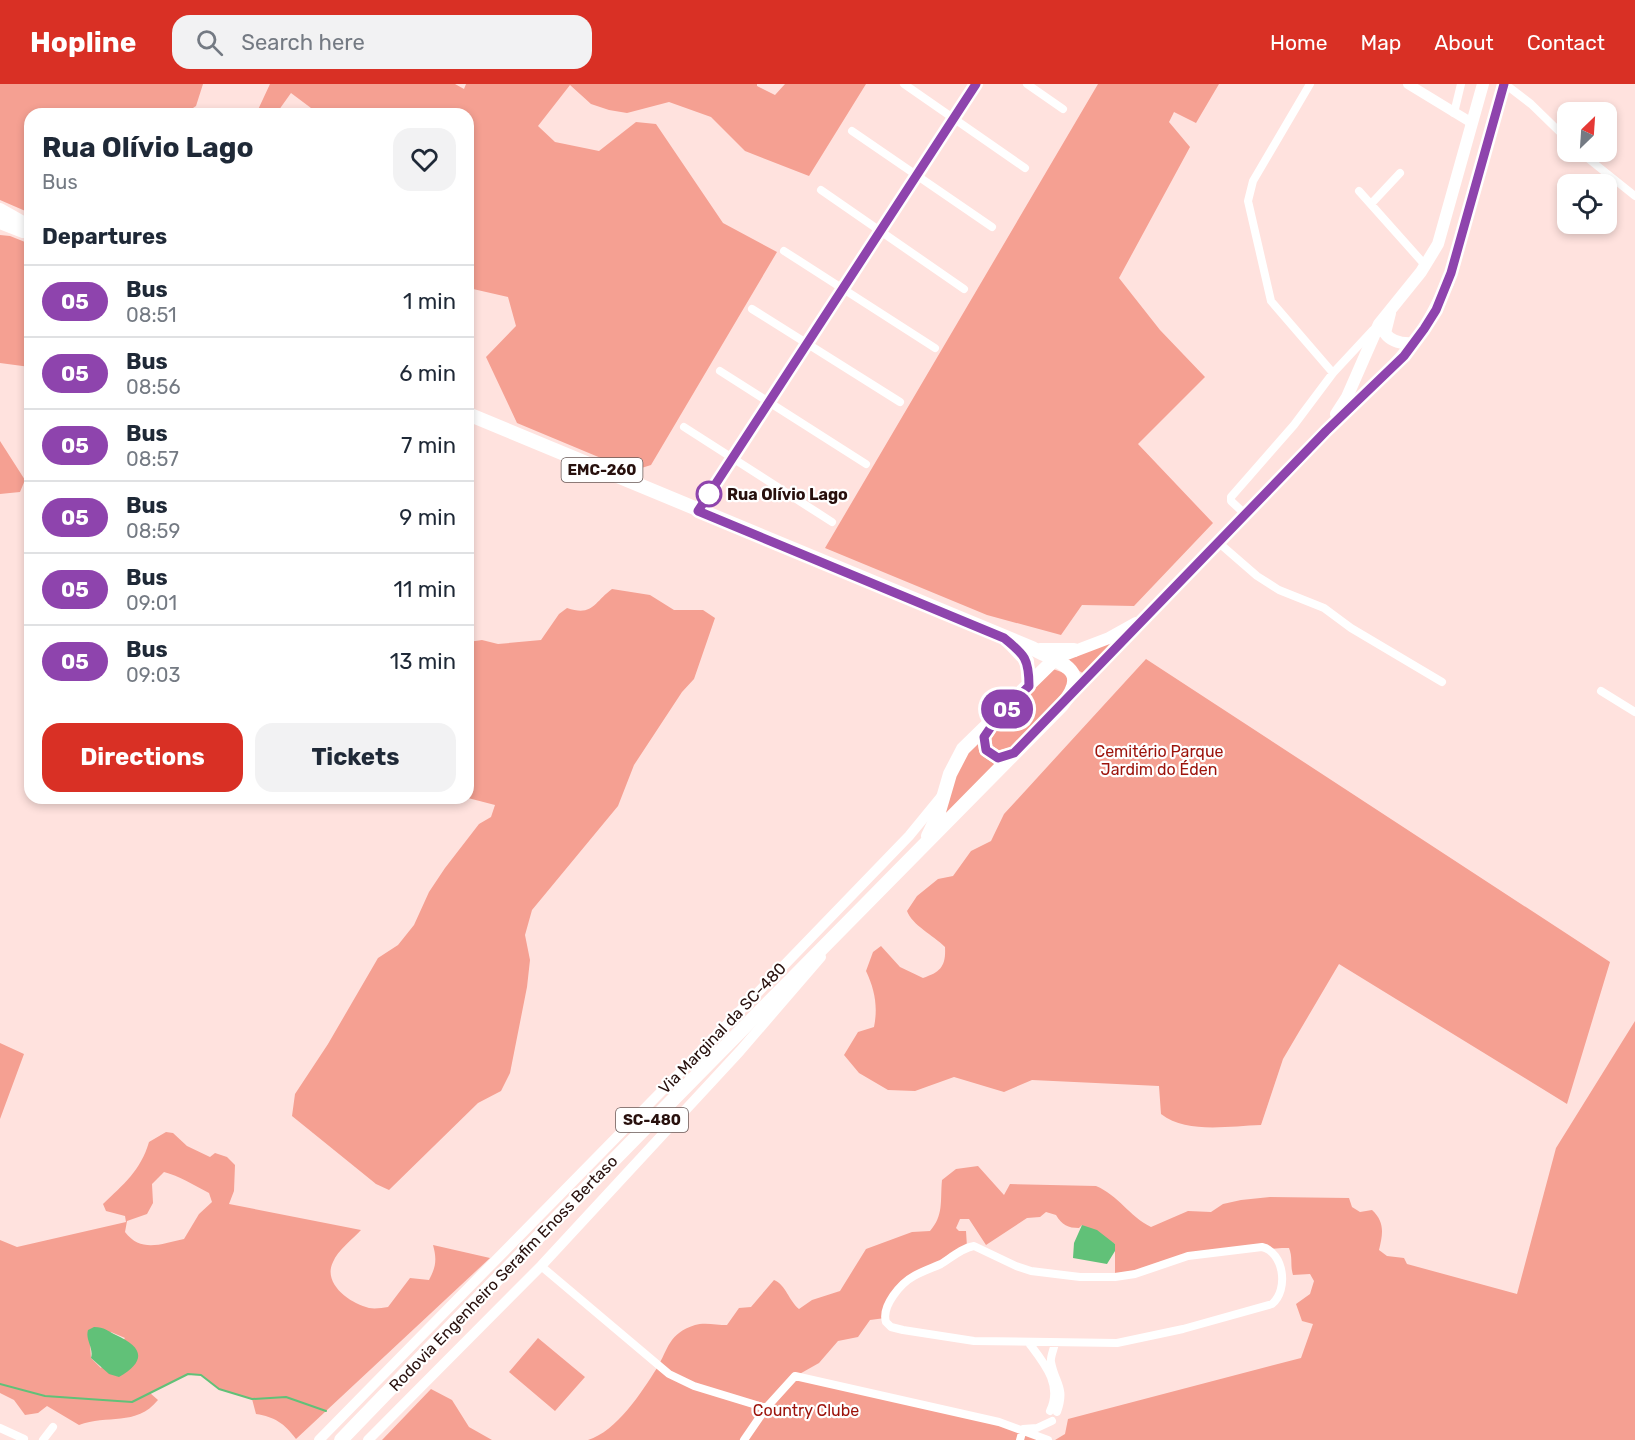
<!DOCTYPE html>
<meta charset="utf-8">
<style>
body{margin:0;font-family:Rubik,sans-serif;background:#f2f2f3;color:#1f2937;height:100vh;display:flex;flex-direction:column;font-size:22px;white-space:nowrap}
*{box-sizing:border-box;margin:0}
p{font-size:20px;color:#747a83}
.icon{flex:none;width:33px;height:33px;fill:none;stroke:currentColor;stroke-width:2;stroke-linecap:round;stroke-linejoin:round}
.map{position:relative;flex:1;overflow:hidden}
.drawer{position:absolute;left:24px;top:24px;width:450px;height:696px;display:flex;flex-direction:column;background:#fff;border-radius:18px;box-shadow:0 3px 9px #0003}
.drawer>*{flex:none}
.badge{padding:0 12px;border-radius:20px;font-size:21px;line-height:39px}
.needle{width:39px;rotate:25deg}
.buttons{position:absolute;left:1557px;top:18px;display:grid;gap:12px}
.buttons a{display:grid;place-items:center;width:60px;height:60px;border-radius:12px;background:#fff;box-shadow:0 3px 9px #0003;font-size:30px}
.map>.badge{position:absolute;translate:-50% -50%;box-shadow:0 0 0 3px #fff}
h2{padding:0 18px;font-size:22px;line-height:54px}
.round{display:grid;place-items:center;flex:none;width:63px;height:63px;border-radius:18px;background:#f2f2f3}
.headline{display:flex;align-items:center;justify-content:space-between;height:102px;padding:0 18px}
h1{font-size:28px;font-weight:700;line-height:45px}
.primary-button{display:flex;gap:12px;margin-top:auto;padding:12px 18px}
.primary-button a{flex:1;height:69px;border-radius:18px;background:#d93025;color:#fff;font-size:24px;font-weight:700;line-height:69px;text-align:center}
.primary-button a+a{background:#f2f2f3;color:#1f2937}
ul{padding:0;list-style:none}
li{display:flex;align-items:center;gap:18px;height:72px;padding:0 18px;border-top:2px solid #e0e1e3}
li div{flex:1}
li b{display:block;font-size:22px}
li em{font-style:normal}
li .badge{min-width:66px;font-weight:700;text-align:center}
header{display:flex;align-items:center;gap:36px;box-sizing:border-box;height:84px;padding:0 30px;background:#d93025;color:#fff}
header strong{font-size:28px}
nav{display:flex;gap:33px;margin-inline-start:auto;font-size:21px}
.search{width:420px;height:54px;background:#f2f2f3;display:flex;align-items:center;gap:15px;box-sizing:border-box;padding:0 21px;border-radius:18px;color:#747a83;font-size:22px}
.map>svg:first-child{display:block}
</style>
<header>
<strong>Hopline</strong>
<div class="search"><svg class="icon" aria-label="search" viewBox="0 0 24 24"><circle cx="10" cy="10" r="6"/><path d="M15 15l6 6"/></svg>Search here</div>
<nav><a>Home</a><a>Map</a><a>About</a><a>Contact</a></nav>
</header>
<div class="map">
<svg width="1635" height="1356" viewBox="0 0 1635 1356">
<rect width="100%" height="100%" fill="#ffe2de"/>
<path fill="#f5a092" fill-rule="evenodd" d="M0 0H203L196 22 184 30H30V129L0 116Z
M270 0H455L464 5 466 0H757V2L775 11 785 0H866L809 92 745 67 711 33 669 18 627 29 609 26 591 20 570 1 538 42 555 58 599 67 636 38 656 40 723 139 777 168 651 381 632 387 517 339 486 273 516 242 508 213 473 205 468 212V30H319L291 9 276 30H256Z
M1098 0H1219L1196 39 1174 28 1169 38 1190 63 1119 194 1160 246 1205 293 1138 360 1213 439 1134 522 1082 521 1061 551 987 531 825 464Z
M0 151 10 152 30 160V283L0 279Z
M0 357 25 396 20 408 0 410Z
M612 505 650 511 674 526H703L715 534 694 595 682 608 634 681 618 722 532 826 525 851 530 876 527 903 510 989 501 1007 478 1019 389 1106 376 1100 292 1032 295 1010 328 960 378 874 398 861 414 841 429 808 445 784 479 740 491 733 495 721 468 714V558L482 556 498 560 541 556 559 530 567 524C593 533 594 518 612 505Z
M1113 557 1084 590 1063 576Z
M1146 575 1610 878 1567 1020 1339 880 1283 975 1261 1041C1228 1042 1187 1050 1161 1030L1159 1002 1032 996 1004 1008 954 993 915 1007 888 1006 859 989 844 971 858 948 874 943C878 923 875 906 866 887L873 868 881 862 900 883 923 894C941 888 946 882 945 863 933 851 912 841 907 827L917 812 938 795 953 792 971 767 991 757 1004 730Z
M1053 585 1067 590 1068 605 1009 667 998 668 990 663 988 651 993 644Z
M977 654 996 680 942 736 952 693Z
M1635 937V1356H1055L1065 1350 1068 1335 1301 1274 1313 1240 1302 1237 1296 1220 1310 1210 1314 1197 1310 1190 1293 1191C1290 1181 1293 1174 1289 1164H1282L1188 1172 1115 1193V1160L1082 1141 1079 1144C1068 1144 1062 1141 1056 1131L1046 1128 1040 1133 1027 1134 986 1161 969 1135H960L956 1144 959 1147H966L967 1163 901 1203 885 1234 870 1236 858 1253 838 1257 819 1279 796 1292 999 1338 1048 1356H588C617 1347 641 1309 657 1284 669 1264 668 1250 695 1241 704 1238 717 1241 727 1241L739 1224 751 1223 774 1196C786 1201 789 1217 799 1225L812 1216 840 1207 866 1165 912 1148 930 1147C944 1131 940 1117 942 1096L956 1085 978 1082 1004 1111 1010 1100 1096 1102C1118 1111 1129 1132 1151 1143L1188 1127 1211 1128 1223 1120 1241 1116 1270 1113 1349 1114 1352 1123 1360 1128 1372 1126C1385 1138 1383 1150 1379 1166L1387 1172 1404 1174 1407 1180 1517 1210 1556 1064Z
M0 959 24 970 0 1035Z
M166 1048 173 1049 187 1062 210 1073 215 1069 227 1073 235 1081 234 1107 229 1120 361 1146C352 1156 338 1166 333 1178 322 1200 351 1220 369 1224 375 1225 382 1224 388 1223L410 1194 429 1196C436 1183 437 1175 433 1161L490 1174 296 1355C284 1339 275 1333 256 1330L252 1315 219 1305 201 1291 188 1290 150 1309 158 1316C136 1343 107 1330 79 1341L47 1322 38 1329 25 1331 14 1316 0 1309V1156L17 1163 126 1138 125 1132 106 1127 103 1120C123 1101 141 1086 149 1058ZM164 1088C179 1092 194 1101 209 1109L212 1118 199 1130 184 1155C161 1160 141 1169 125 1148L127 1137 147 1130 153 1119 152 1100ZM111 1248 125 1254 101 1284 91 1274 90 1258Z
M538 1254 585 1293 555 1327 509 1288Z
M431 1305 452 1316 469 1343 492 1356H382Z"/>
<path fill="#61c178" d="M1082 1141 1097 1146 1115 1160V1167L1107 1180 1073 1174 1074 1159Z
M94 1243C105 1243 107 1247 116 1251 143 1263 147 1277 119 1293L109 1290 91 1274C94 1264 85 1256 88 1246Z"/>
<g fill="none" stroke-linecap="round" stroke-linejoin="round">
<path stroke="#61c178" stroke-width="2" d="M0 1300 45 1312 132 1318 188 1290 201 1291 219 1305 252 1315 286 1313 326 1327"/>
<path stroke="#fff" stroke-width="8" d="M904 0 1025 84
M1027 0 1063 25
M1310 0 1253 97 1248 117 1271 217 1333 289
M1505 0 1531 20 1568 56
M1454 29 1461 0
M852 47 992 143
M1580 68 1635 112
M821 106 964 205
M1359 107 1425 181
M1371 120 1400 89
M784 167 935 264
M752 225 900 318
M720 287 866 380
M684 343 832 438
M1246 431 1231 417V413L1294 341 1333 289 1373 246
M1219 459 1257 492 1279 506 1324 524 1351 544 1442 598
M1601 607 1635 628
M974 1162 1016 1182 1031 1187 1080 1193H1115L1135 1190 1188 1172 1262 1163C1284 1168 1289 1206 1272 1220L1183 1245 1117 1259 974 1257 903 1246 891 1243 886 1238C881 1222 901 1199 914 1192 923 1187 932 1184 941 1180 952 1173 962 1164 974 1162Z
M541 1182 669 1290 694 1302 766 1324
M1029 1259C1044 1279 1063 1301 1050 1327
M1055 1259C1054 1265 1050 1273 1051 1278 1055 1300 1066 1303 1057 1328
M0 1344 24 1355
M43 1356 53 1343
M744 1356 766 1324 795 1292 999 1338 1048 1356
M1020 1356 1023 1345 1037 1344 1052 1337"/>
<path stroke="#fff" stroke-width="10" d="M1408 0 1472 39
M698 427 976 0"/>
<path stroke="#fff" stroke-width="10" d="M319 1356 709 959 909 752 941 713
M368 1356 541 1182 740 967 821 873"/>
<path stroke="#fff" stroke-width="12" d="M1390 229 1385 249C1392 259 1403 260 1414 259
M1336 330 1347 313 1379 240 1421 188 1438 160 1483 0
M1067 570 1109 554 1136 539
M1073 608 1326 347 1390 286 1424 245 1448 199 1504 0"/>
<path stroke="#fff" stroke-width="14" d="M0 126 30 143
M0 138 23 147
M1010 559 1027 577 1029 602
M1040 566H1074
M991 642 984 653 986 666 998 674 1013 670
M928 752 938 731 950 690 963 665 1054 576
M341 1356C579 1109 821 866 1062 621 1092 585 1061 580 1032 564L468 330"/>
</g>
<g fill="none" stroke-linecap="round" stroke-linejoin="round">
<g stroke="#fff" stroke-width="14">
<path id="line" d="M976 0 698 427 1004 554C1025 571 1029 575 1029 602L995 637 984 653 986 666 998 674 1014 669 1326 347 1404 272 1424 245 1436 226 1451 189 1504 0"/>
</g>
<use href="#line" stroke="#8e44ad" stroke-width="9"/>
</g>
<circle fill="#fff" stroke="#8e44ad" stroke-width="3" cx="709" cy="410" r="12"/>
<g text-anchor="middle" stroke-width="4.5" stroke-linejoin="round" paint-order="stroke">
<g fill="#fff" stroke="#685856" stroke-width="1.5">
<rect x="561.5" y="374" width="81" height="24" rx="4.5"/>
<rect x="616" y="1024" width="72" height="24" rx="4.5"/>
</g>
<g font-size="15" font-weight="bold" fill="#28100d">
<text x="602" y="391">EMC-260</text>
<text x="652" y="1041">SC-480</text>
</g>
<g font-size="16" font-weight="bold" fill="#28100d" stroke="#fff" text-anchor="start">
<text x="727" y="416">Rua Olívio Lago</text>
</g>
<g font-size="16" fill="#9c130b" stroke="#fff">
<text x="1159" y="673">Cemitério Parque<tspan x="1159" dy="18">Jardim do Éden</tspan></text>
<text x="806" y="1332">Country Clube</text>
</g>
<g font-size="16" fill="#28100d" stroke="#fff">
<text transform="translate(722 944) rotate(-46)" y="6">Via Marginal da SC-480</text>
<text transform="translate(503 1189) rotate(-46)" y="6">Rodovia Engenheiro Serafim Enoss Bertaso</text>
</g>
</g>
</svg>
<div class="buttons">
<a><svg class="needle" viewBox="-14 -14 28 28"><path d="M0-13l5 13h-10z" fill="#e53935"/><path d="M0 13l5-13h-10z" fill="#747a83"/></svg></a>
<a><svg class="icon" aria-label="locate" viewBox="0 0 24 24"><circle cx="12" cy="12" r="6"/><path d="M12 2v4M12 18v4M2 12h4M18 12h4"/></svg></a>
</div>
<b class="badge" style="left:1007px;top:625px;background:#8e44ad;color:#fff">05</b>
<section class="drawer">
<div class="headline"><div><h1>Rua Olívio Lago</h1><p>Bus</p></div><a class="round"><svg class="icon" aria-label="heart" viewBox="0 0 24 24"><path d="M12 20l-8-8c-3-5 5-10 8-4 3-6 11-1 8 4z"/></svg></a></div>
<h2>Departures</h2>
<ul>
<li><span class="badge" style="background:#8e44ad;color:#fff">05</span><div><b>Bus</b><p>08:51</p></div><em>1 min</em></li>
<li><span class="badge" style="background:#8e44ad;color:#fff">05</span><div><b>Bus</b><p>08:56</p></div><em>6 min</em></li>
<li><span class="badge" style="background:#8e44ad;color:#fff">05</span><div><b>Bus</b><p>08:57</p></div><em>7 min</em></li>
<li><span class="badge" style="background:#8e44ad;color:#fff">05</span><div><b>Bus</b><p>08:59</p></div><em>9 min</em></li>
<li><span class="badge" style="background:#8e44ad;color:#fff">05</span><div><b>Bus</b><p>09:01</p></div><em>11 min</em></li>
<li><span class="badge" style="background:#8e44ad;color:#fff">05</span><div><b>Bus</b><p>09:03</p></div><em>13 min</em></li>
</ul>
<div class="primary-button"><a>Directions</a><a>Tickets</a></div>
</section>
</div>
